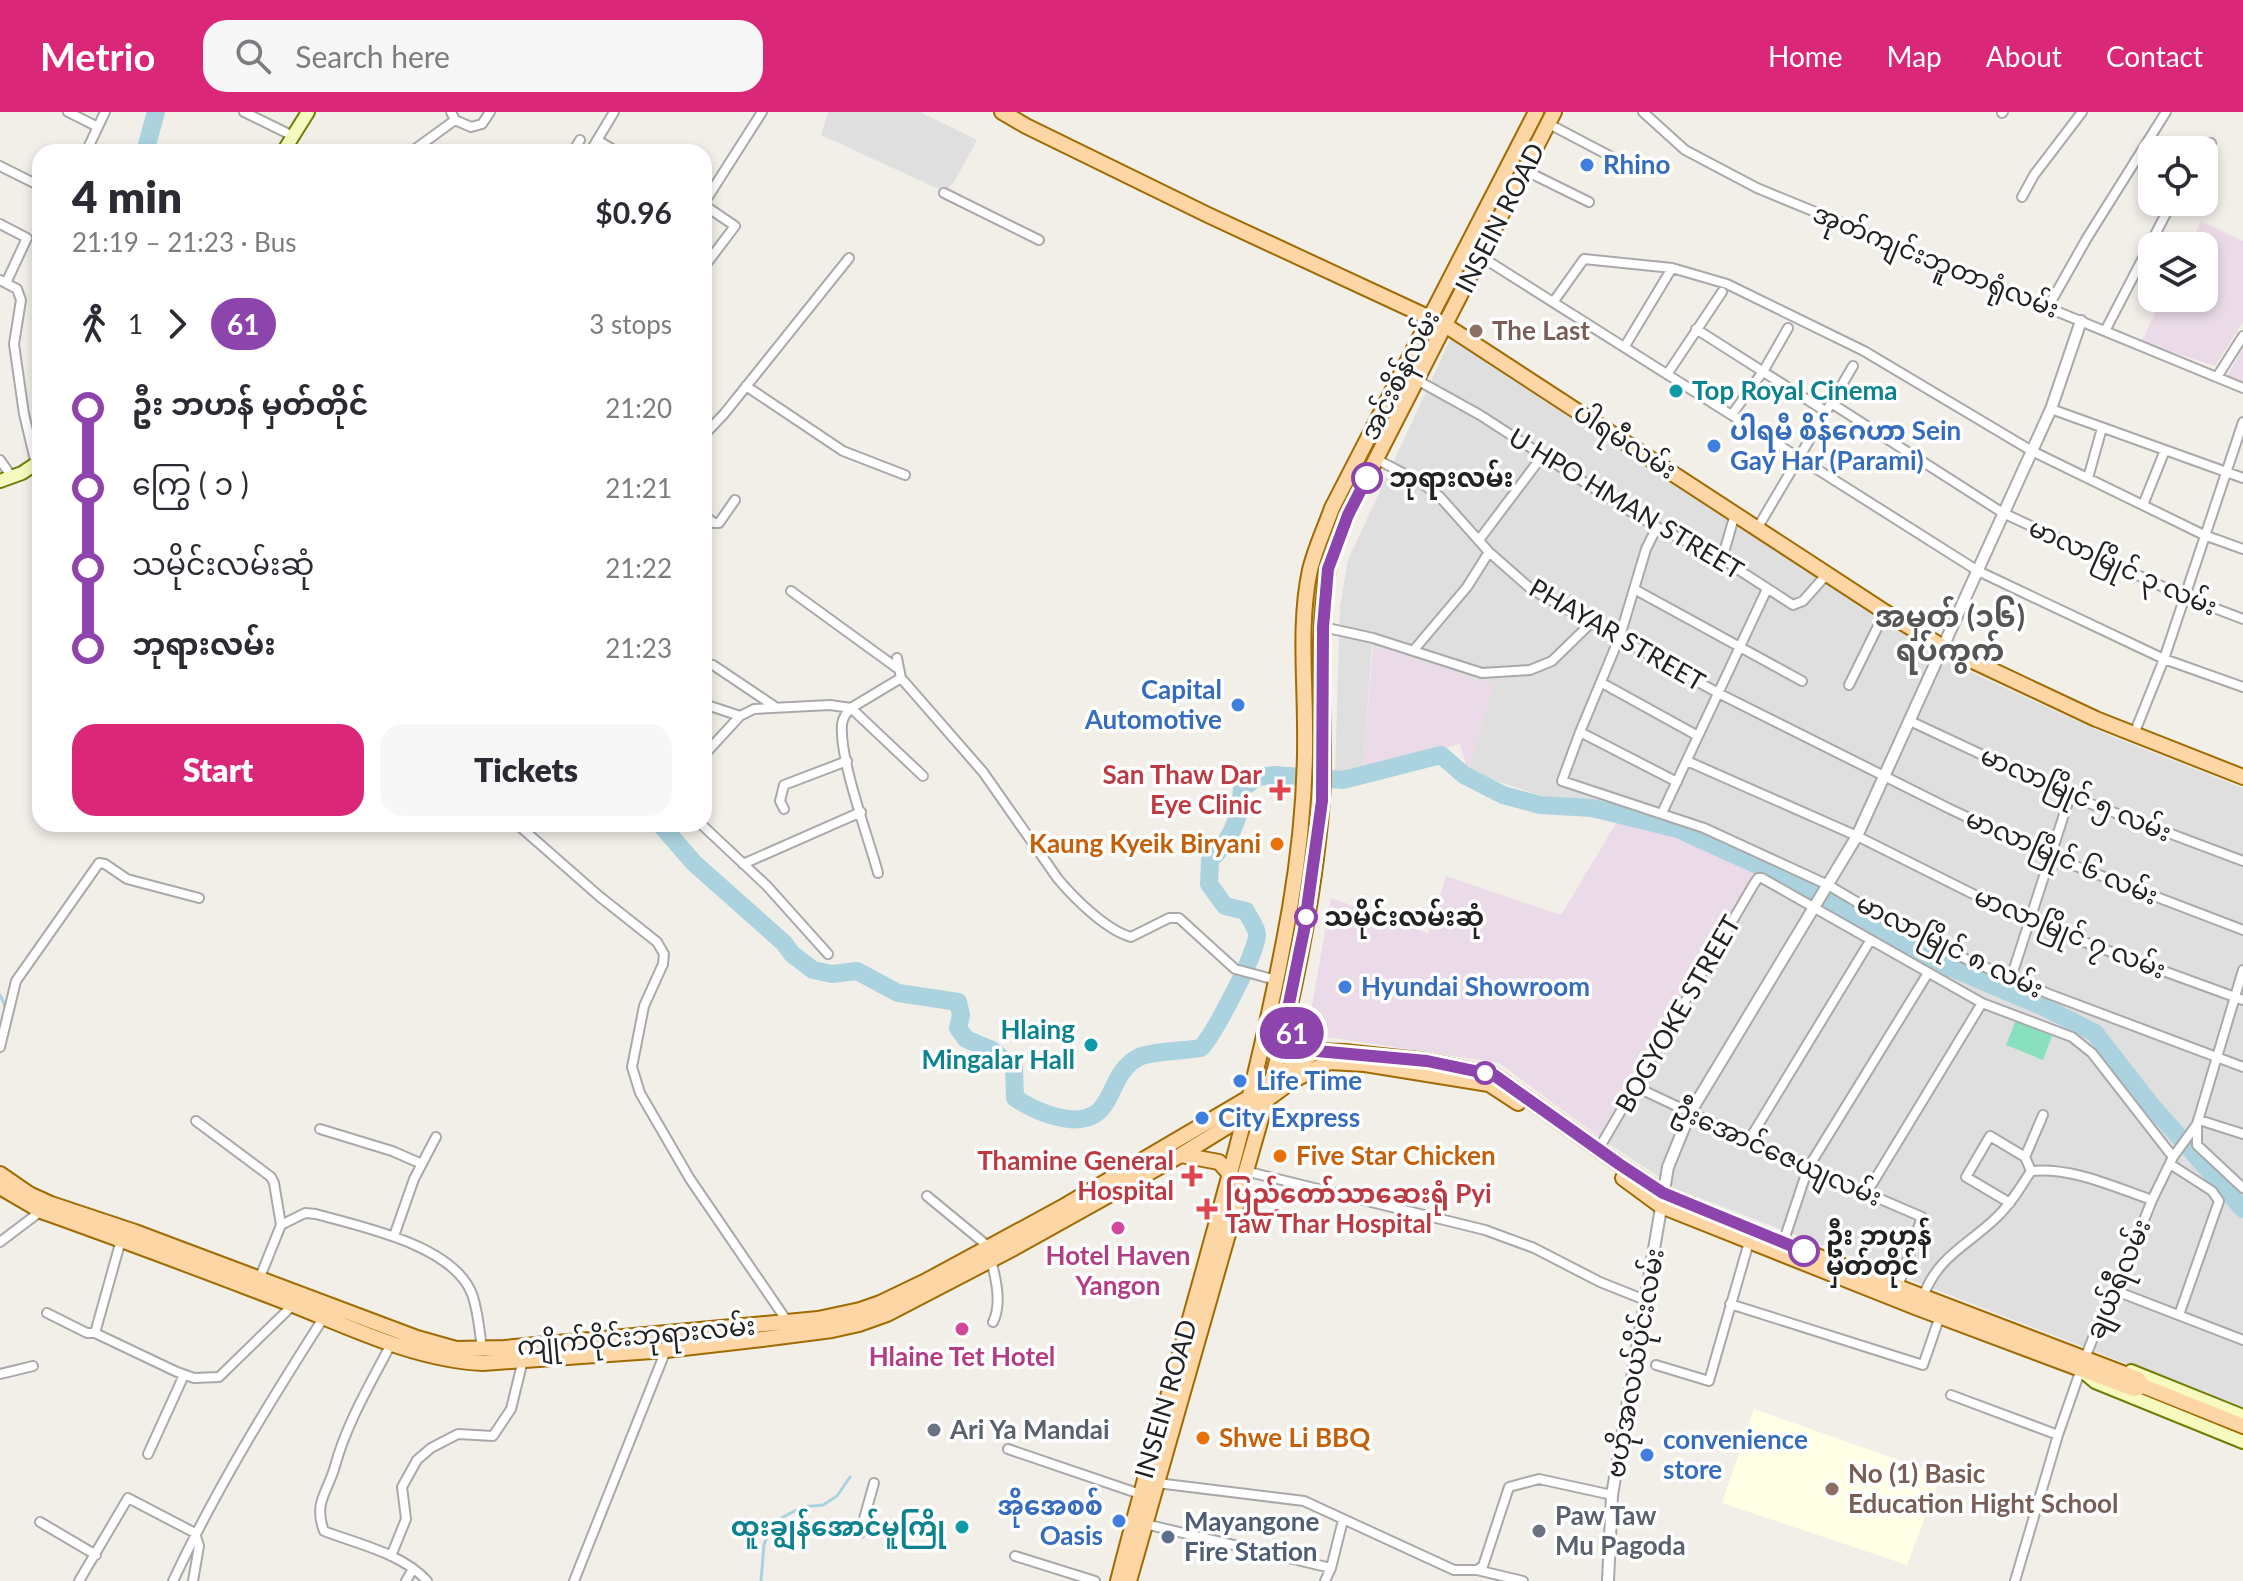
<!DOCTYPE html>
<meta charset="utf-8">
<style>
body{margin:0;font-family:Lato,"Noto Sans Myanmar",sans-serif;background:#f7f7f7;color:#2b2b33;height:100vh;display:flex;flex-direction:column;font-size:30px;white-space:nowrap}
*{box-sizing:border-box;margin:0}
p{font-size:26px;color:#7c7c81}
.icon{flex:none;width:44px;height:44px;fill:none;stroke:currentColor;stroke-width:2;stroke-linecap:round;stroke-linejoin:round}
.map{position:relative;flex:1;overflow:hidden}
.drawer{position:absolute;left:32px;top:32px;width:680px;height:688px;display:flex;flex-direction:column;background:#fff;border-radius:24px;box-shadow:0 4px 12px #0003}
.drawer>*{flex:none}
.badge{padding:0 16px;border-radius:26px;font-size:28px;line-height:52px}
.buttons{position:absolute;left:2138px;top:24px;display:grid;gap:16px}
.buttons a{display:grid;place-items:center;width:80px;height:80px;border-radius:16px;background:#fff;box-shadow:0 4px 12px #0003;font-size:40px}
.map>.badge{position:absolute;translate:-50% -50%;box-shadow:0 0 0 4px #fff}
.legs{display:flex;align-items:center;gap:12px;height:88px;padding:0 40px;font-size:26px}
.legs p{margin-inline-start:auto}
.headline{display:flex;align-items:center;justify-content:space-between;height:136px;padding:0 40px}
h1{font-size:44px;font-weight:800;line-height:60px}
.primary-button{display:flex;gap:16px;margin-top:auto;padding:16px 40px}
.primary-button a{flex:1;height:92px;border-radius:24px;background:#db2777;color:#fff;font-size:32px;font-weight:800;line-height:92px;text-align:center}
.primary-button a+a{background:#f7f7f7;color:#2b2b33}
ul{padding:0 40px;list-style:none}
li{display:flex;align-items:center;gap:28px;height:80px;font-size:30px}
li i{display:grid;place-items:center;width:12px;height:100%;margin:0 10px;background:currentColor}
li i::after{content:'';width:20px;height:20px;margin:-10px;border:6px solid;border-radius:50%;background:#fff}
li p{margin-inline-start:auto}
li:first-child i{background:linear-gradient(#0000 50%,currentColor 0)}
li:last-child i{background:linear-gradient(currentColor 50%,#0000 0)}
header{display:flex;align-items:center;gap:48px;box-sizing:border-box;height:112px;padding:0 40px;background:#db2777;color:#fff}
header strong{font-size:38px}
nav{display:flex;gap:44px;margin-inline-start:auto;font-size:28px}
.search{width:560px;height:72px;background:#f7f7f7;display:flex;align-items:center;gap:20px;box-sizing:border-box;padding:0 28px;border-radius:24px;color:#7c7c81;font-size:30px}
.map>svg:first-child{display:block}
</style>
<header>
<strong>Metrio</strong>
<div class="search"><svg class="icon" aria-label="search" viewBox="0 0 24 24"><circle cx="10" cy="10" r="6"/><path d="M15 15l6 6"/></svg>Search here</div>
<nav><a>Home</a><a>Map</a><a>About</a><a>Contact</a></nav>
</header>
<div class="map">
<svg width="2243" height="1469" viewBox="0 0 2243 1469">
<rect width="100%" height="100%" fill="#f2efe9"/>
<path fill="#e0dfdf" d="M828 0H920L977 28 954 70 948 76 941 78 821 23Z
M1451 226 1953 552 2101 620 2243 676V1297L1677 1077 1599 1025 1757 758 1673 722 1618 708 1468 660 1493 573 1372 533 1363 656 1335 660 1340 495 1348 448Z"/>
<path fill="#ebdbe8" d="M2201 109 2243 129V210L2215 254 2141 230 2163 186H2204V134H2189Z
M2243 237V271L2227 264Z
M1373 533 1494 573 1468 660 1460 632 1363 656Z
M1618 708 1673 722 1757 757 1599 1025 1499 951 1307 922 1331 786 1428 821 1446 764 1561 803Z"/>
<path fill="#ffffe5" d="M1754 1297 1941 1363 1907 1453 1722 1391Z"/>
<path fill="#88e0be" d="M2016 908 2052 924 2043 948 2006 933Z"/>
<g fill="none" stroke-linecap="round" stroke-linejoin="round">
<path stroke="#aad3df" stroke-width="3" d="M0 883 6 896
M761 1469 764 1433 772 1411 802 1395 823 1393 837 1384 850 1365"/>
<path stroke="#aad3df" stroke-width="18" d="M145 40 156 0
M660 712 694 751 784 831 792 842 813 858 832 862 857 859 898 881 958 890 961 903 958 916 966 927 992 938 1014 956 1015 986C1035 999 1076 1018 1098 1000 1114 986 1114 958 1139 945 1152 939 1185 939 1201 936 1214 922 1258 839 1257 822 1256 814 1249 806 1246 799L1225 794 1209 772 1210 748C1231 729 1241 704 1242 676L1258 665 1274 663 1343 668 1441 643 1464 663 1503 683 1540 693 1592 696 1678 717 1799 772 1949 855 2046 896 2095 921 2151 993 2243 1097"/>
<g stroke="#a9a9a9" stroke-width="12">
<path id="minor" d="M68 0 98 15
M244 0 293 24
M451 0 455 8 471 15 482 12 490 0
M1643 0 1685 38 1757 76 2243 276
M2002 1 2003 0
M1549 12 1610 44
M597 28 617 40
M86 40 105 0
M411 40 455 8
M573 40 580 28
M590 40 614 0
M2204 41 2211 31
M0 54 40 74
M1524 58 1589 90
M944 81 1039 128
M2022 85 2034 63 2082 0
M704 91 762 0
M704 93 735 114 704 155
M0 112 27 126 6 171
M1480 144 1978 459 2164 547 2243 575
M0 168 17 177 21 188 14 232 24 302 36 352
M1554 189 1584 147 1672 156 1727 172 1864 239 2032 339 2204 423 2243 437
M2048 195 2087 126 2166 0
M1696 217 1825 299
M2105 219 2172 90
M1625 234 1672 156
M1668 261 1722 180
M2217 265 2243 224
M1417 268 1480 303 1615 390 1657 415 1722 447 1793 493 1803 489 1827 462
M746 274 843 339 905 363
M1831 291 2003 401 2185 485 2243 507
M2051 297 2243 366
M1733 301 1764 258 1788 216
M704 323 724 302 849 146
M1376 347 1422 371 1440 385 1489 440 1531 477 1718 581 1950 697 2052 745 2243 818
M0 348 12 365
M2088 366 2102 316
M2143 393 2165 338
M704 403 714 411H719L735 388
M1657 415 1646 437 1620 524 1580 620 1562 669 1704 716 1828 773 1899 815 1968 848 2049 882 2243 955
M1758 415 1853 254
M1479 428 1543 343
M1722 447 1735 402
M1634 477 1802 569
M791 479 897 556
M1323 515 1373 526 1482 561 1530 558 1552 549 1593 509
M1413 539 1467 475 1489 440
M897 546 901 566 983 660 1058 767C1074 786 1106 818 1131 825L1169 806H1179L1235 857 1276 868
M713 553 774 594
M1602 571 1698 624
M1849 573 1885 500
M704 592 740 604
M1910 609 2070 684 2243 749
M1580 620 1677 670
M2134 622 2164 547 2243 310
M704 643 740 604 754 597 830 593 851 596 923 664
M1687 649 1857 724 2029 810 2243 888
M784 697 780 689 784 673 847 649
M1662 701 1767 477
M517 712 599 784 657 830 664 842 663 852 644 894 632 955 640 981 690 1067 787 1209
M701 712 767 774 828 842
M743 752 861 700
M878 761C868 724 839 647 842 612 843 605 846 601 851 596L901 566
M2011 866 2070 684
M0 935 16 869 99 751 105 752 127 767 199 786
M1636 975 1808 1056 1922 1105 1898 1175
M2199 1008 2243 1022
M196 1009 271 1065 274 1071 281 1113 258 1170
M2197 1013V1033L2243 1076
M320 1017 392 1039 422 1052
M1749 1028 1870 829
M1598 1038 1754 772 1758 766H1762L1982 891 2072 925 2092 941 2173 1045
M2025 1045 2043 1003
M2170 1052 2212 1079 2219 1089 2179 1203
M1245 1059 1485 1118 1534 1136 1600 1170 1645 1188
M2031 1059C2073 1055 2114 1075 2152 1088
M1866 1082 1982 891
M927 1084 989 1135
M2010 1091 1966 1065 1990 1024 2025 1045 2031 1059
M281 1113 305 1101 316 1102C362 1115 453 1133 472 1182 478 1199 480 1220 482 1238
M394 1124 414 1067 436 1025
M0 1130 41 1099
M1783 1131 1808 1056 1928 861
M991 1148C996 1167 1002 1192 993 1210
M2116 1179 2243 1228
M1923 1185C1938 1143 1969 1133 1998 1104 2011 1091 2021 1075 2031 1059
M1730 1192 1923 1253 1940 1204
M47 1201 87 1221H95L177 1260 194 1266 219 1265 293 1193
M95 1221 121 1128
M392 1230C371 1271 347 1310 335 1354 328 1380 313 1390 324 1419 357 1432 402 1441 427 1469
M2085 1246 2105 1196 2116 1179 2152 1088 2173 1045 2197 1012 2243 858
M1656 1253 1709 1269 1749 1130
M0 1262 33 1254
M1951 1283 2058 1323
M1008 1337 1140 1382
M148 1342 184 1263
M1157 1371 1304 1389 1454 1458H1477L1483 1454 1509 1375 1539 1367 1612 1383
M40 1410 96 1443
M1141 1411 1331 1456
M860 1421 874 1371
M391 1444 406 1407 402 1375 417 1348 431 1336 458 1322 493 1324 511 1297 523 1248
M1015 1444 1095 1469
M1477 1458 1523 1469
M79 1469 128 1386 195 1421 199 1434 193 1469
M173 1469C216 1377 269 1291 324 1205
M406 1469 413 1457
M574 1469 666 1238
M1325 1469 1331 1456 1343 1408
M2015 1469 2058 1323 2081 1257"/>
</g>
<g stroke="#a9a9a9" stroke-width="14">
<path id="tertiary" d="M1608 1469 1612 1383 1668 1055 1690 1001 1857 724 2051 297 2081 209"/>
</g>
<g stroke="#707d05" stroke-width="16">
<path id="secondary" d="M283 40 308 0
M0 369 22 361 40 349
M2082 1259 2095 1270 2243 1330
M2131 1259 2243 1304"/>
</g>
<g stroke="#a06b00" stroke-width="18">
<path id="primary" d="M1002 0 1026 14 1208 103 1445 213 1885 500 1943 535 2096 607 2243 665
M1285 911 1296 927 1317 939
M1272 969C1295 878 1315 782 1322 688 1327 612 1314 533 1328 458 1336 419 1359 382 1376 347L1554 0
M1181 1043 1219 1050 1229 1061
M0 1062 29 1082 51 1092 135 1120 417 1226 456 1237 504 1236 818 1207 860 1198 880 1191 928 1168 1061 1096 1250 985 1273 967 1317 939 1345 940 1427 949 1494 963 1619 1052 1663 1081 1783 1131 2138 1267 2143 1274 2243 1314
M1623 1066 1661 1094 1915 1195 2134 1277 2143 1274
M0 1075 41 1099C123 1128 205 1159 286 1190 349 1215 415 1248 483 1251L666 1238 762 1227 832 1218 859 1212 887 1202 1014 1136 1181 1043 1246 1003 1292 969 1329 950 1365 952 1489 972 1518 991
M1118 1469C1175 1245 1250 1024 1290 796 1300 737 1306 675 1305 615 1305 564 1299 509 1310 458 1315 437 1325 416 1332 396L1536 0
M1129 1469 1266 989"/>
</g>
<use href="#minor" stroke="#fff" stroke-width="8"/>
<use href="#tertiary" stroke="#fff" stroke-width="10"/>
<use href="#secondary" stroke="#f7fabf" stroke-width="12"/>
<use href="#primary" stroke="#fcd6a4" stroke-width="14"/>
</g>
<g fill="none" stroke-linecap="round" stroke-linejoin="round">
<g stroke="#fff" stroke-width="18">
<path id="line-1" d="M1367 366 1348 403 1328 457 1323 515 1322 689 1304 818 1285 911 1296 927 1317 939 1427 949 1494 963 1619 1052 1663 1081 1804 1139"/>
</g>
<use href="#line-1" stroke="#8e44ad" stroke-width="12"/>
</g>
<g fill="#3f7fe0" stroke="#fff" stroke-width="3">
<circle cx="1587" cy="53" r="8"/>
<circle cx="1714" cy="334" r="8"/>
<circle cx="1238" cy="593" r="8"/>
<circle cx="1345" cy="875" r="8"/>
<circle cx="1240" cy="969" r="8"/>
<circle cx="1202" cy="1006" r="8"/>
<circle cx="1647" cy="1343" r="8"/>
<circle cx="1119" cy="1409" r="8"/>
</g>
<g fill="#8d6e63" stroke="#fff" stroke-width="3">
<circle cx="1476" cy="219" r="8"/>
<circle cx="1832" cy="1377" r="8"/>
</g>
<g fill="#0f9aa8" stroke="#fff" stroke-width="3">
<circle cx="1676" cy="279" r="8"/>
<circle cx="1091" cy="933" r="8"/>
<circle cx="962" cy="1415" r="8"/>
</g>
<g fill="#fff" stroke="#8e44ad" stroke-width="4">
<circle cx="1367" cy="366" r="14"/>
<circle cx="1306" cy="805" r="10"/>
<circle cx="1485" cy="961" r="10"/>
<circle cx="1804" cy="1139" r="14"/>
</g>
<g fill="#e0444e" stroke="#fff" stroke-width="3">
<path d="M1276 666h8v8h8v8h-8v8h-8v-8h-8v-8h8z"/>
<path d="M1188 1052h8v8h8v8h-8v8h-8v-8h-8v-8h8z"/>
<path d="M1203 1085h8v8h8v8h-8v8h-8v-8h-8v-8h8z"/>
</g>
<g fill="#e8710a" stroke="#fff" stroke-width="3">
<circle cx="1277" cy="732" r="8"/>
<circle cx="1280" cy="1044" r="8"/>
<circle cx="1203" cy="1326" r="8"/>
</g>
<g fill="#d1479c" stroke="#fff" stroke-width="3">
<circle cx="1118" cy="1116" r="8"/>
<circle cx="962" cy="1217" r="8"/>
</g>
<g fill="#6b7280" stroke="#fff" stroke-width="3">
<circle cx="934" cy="1318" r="8"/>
<circle cx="1539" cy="1419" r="8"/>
</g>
<circle fill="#5c6f8a" stroke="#fff" stroke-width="3" cx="1168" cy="1425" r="8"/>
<g text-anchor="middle" stroke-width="7" stroke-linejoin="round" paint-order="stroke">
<g font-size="26" font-weight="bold" fill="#366cbe" stroke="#fff" text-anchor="start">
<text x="1603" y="62">Rhino</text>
<text x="1730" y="328">ပါရမီ စိန်ဂေဟာ Sein<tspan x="1730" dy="30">Gay Har (Parami)</tspan></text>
<text x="1222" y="587" text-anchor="end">Capital<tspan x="1222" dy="30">Automotive</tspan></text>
<text x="1361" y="884">Hyundai Showroom</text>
<text x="1256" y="978">Life Time</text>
<text x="1218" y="1015">City Express</text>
<text x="1663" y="1337">convenience<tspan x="1663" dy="30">store</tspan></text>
<text x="1103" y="1403" text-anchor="end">အိုအေစစ်<tspan x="1103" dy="30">Oasis</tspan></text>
</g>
<g font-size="26" fill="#222" stroke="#fff">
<text transform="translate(1500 106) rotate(-63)" y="9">INSEIN ROAD</text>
<text transform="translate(1936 149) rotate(22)" y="9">အုတ်ကျင်းဘူတာရုံလမ်း</text>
<text transform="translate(1400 263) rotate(-63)" y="9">အင်းစိန်လမ်း</text>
<text transform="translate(1625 329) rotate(33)" y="9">ပါရမီလမ်း</text>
<text transform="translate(1626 392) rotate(31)" y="9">U HPO HMAN STREET</text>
<text transform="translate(2123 455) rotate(24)" y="9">မာလာမြိုင် ၃ လမ်း</text>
<text transform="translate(1617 523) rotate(30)" y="9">PHAYAR STREET</text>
<text transform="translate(2076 682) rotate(23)" y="9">မာလာမြိုင် ၅ လမ်း</text>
<text transform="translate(2062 745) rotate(23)" y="9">မာလာမြိုင် ၆ လမ်း</text>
<text transform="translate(2070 821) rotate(22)" y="9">မာလာမြိုင် ၇ လမ်း</text>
<text transform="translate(1950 834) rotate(26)" y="9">မာလာမြိုင် ၈ လမ်း</text>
<text transform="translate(1678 902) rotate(-60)" y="9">BOGYOKE STREET</text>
<text transform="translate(1778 1041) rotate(24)" y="9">ဦးအောင်ဇေယျလမ်း</text>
<text transform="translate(2118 1167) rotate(-67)" y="9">ချယ်ရီလမ်း</text>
<text transform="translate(636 1224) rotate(-5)" y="9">ကျိုက်ဝိုင်းဘုရားလမ်း</text>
<text transform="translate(1635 1251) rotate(-80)" y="9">ဗဟိုအလယ်ပိုင်းလမ်း</text>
<text transform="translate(1166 1287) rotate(-74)" y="9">INSEIN ROAD</text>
</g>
<g font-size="26" font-weight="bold" fill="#785e54" stroke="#fff" text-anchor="start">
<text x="1492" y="228">The Last</text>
<text x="1848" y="1371">No (1) Basic<tspan x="1848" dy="30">Education Hight School</tspan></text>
</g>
<g font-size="26" font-weight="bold" fill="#0d838f" stroke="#fff" text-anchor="end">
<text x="1692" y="288" text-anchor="start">Top Royal Cinema</text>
<text x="1075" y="927">Hlaing<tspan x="1075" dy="30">Mingalar Hall</tspan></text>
<text x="946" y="1424">ထူးချွန်အောင်မူကြို</text>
</g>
<g font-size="26" font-weight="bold" fill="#222" stroke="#fff" text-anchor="start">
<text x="1389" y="375">ဘုရားလမ်း</text>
<text x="1324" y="814">သမိုင်းလမ်းဆုံ</text>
<text x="1826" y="1133">ဦး ဘဟန်<tspan x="1826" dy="30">မှတ်တိုင်</tspan></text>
</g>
<g font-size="26" font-weight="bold" fill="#be3a42" stroke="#fff" text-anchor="end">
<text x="1262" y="672">San Thaw Dar<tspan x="1262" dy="30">Eye Clinic</tspan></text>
<text x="1174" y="1058">Thamine General<tspan x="1174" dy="30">Hospital</tspan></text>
<text x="1225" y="1091" text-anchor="start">ပြည်တော်သာဆေးရုံ Pyi<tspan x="1225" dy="30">Taw Thar Hospital</tspan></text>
</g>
<g font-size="26" font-weight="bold" fill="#c56008" stroke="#fff" text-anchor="start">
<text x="1261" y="741" text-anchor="end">Kaung Kyeik Biryani</text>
<text x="1296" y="1053">Five Star Chicken</text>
<text x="1219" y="1335">Shwe Li BBQ</text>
</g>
<g font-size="26" font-weight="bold" fill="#b23c85" stroke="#fff">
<text x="1118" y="1153">Hotel Haven<tspan x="1118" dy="30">Yangon</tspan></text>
<text x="962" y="1254">Hlaine Tet Hotel</text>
</g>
<g font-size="26" font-weight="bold" fill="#5b616d" stroke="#fff" text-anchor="start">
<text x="950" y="1327">Ari Ya Mandai</text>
<text x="1555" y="1413">Paw Taw<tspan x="1555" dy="30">Mu Pagoda</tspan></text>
</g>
<g font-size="26" font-weight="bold" fill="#4e5e75" stroke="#fff" text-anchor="start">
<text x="1184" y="1419">Mayangone<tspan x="1184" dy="30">Fire Station</tspan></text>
</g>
<g font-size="30" font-weight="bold" fill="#555" stroke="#fff">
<text x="1950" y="515">အမှတ် (၁၆)<tspan x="1950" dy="34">ရပ်ကွက်</tspan></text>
</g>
</g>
</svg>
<div class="buttons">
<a><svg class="icon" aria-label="locate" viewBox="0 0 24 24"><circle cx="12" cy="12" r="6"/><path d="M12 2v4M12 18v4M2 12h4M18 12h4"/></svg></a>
<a><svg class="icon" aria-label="layers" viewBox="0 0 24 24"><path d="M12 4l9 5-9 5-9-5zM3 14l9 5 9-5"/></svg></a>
</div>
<b class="badge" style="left:1292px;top:921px;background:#8e44ad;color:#fff">61</b>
<section class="drawer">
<div class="headline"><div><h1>4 min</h1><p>21:19 – 21:23 · Bus</p></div><b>$0.96</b></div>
<div class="legs"><svg class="icon" aria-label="walk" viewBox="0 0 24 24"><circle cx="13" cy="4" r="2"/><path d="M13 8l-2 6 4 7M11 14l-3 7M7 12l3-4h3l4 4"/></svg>1<svg class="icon" aria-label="forward" viewBox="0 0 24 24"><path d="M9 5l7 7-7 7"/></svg><b class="badge" style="background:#8e44ad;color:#fff">61</b><p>3 stops</p></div>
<ul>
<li><i style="color:#8e44ad"></i><b>ဦး ဘဟန် မှတ်တိုင်</b><p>21:20</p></li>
<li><i style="color:#8e44ad"></i><span>ကြွေ ( ၁ )</span><p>21:21</p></li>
<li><i style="color:#8e44ad"></i><span>သမိုင်းလမ်းဆုံ</span><p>21:22</p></li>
<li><i style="color:#8e44ad"></i><b>ဘုရားလမ်း</b><p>21:23</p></li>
</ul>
<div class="primary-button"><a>Start</a><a>Tickets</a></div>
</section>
</div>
